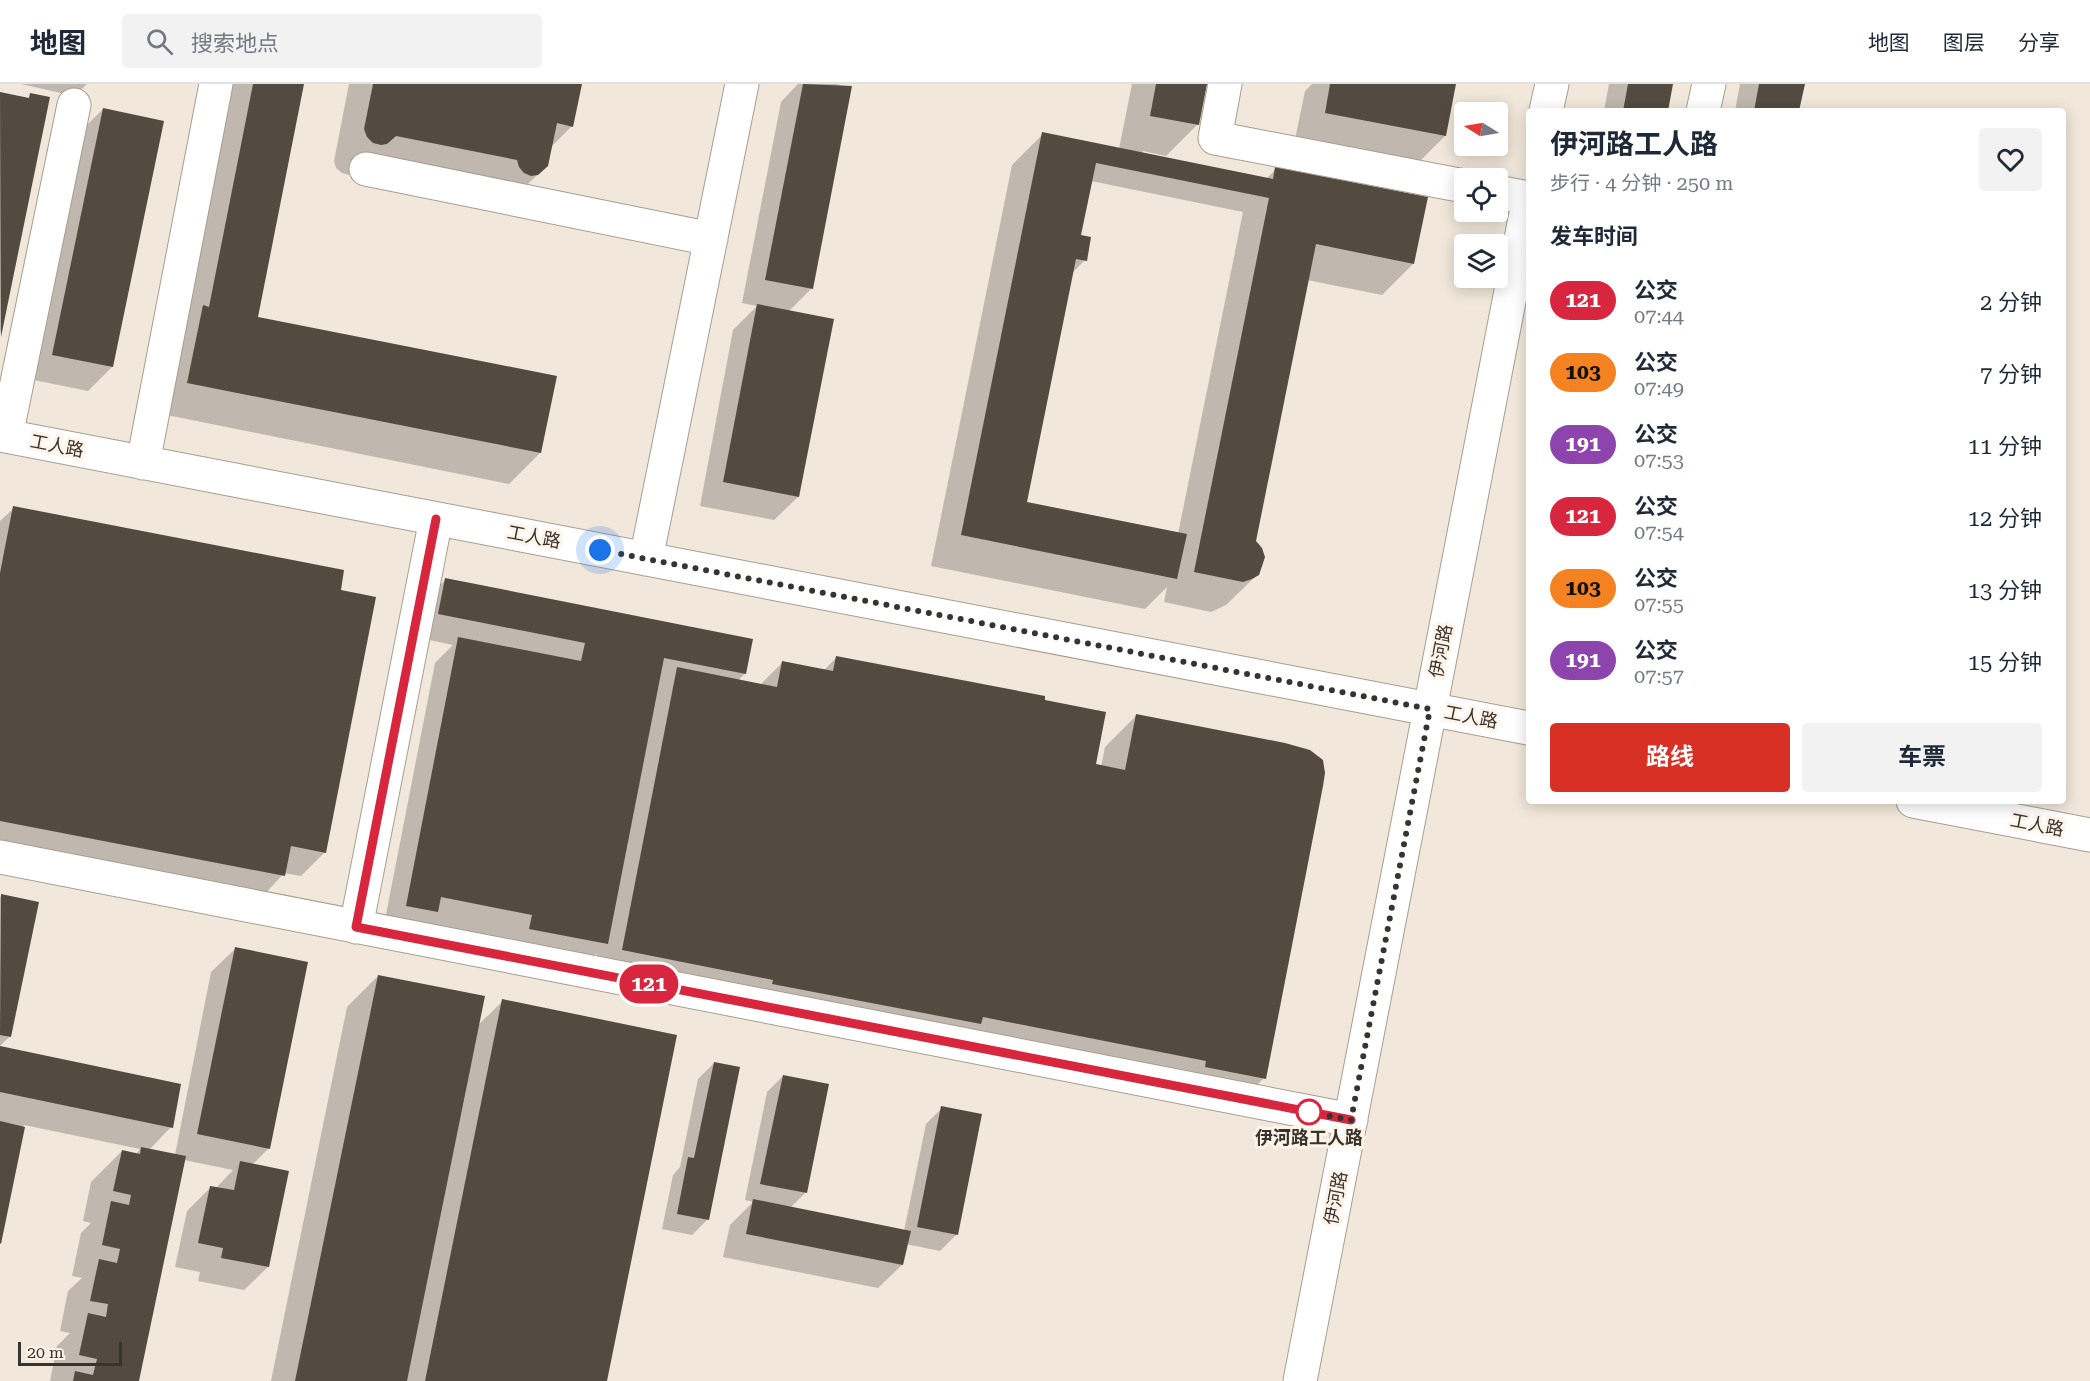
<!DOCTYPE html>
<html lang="zh">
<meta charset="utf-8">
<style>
body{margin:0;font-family:"Roboto Serif","Noto Sans SC",serif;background:#f2f2f3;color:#1f2937;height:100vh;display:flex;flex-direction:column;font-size:22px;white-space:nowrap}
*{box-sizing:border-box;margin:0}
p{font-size:20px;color:#747a83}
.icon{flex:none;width:33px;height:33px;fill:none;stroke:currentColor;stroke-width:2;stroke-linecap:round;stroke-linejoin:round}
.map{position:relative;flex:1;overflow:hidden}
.details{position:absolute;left:1526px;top:24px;width:540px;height:696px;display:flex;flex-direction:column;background:#fff;border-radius:6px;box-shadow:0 3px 15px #0003}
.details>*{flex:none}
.badge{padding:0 12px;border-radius:20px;font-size:21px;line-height:39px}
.needle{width:39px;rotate:281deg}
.tools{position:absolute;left:1454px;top:18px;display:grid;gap:12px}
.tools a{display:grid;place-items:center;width:54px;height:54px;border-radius:6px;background:#fff;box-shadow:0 3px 15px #0003;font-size:30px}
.scale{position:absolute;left:18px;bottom:15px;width:104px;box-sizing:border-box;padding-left:6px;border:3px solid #37332e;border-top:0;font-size:16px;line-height:21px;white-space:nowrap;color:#37332e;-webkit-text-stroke:4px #fff4e7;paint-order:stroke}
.you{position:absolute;width:30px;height:30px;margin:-15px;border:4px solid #fff;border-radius:50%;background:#1a73e8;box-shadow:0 0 0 9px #1a73e833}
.map>.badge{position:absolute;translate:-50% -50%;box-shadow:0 0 0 3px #fff}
h2{padding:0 24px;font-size:22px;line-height:54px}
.round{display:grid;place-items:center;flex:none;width:63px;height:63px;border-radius:6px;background:#f2f2f3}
.headline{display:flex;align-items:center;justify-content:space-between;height:102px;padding:0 24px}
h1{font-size:28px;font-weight:700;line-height:45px}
.primary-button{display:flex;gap:12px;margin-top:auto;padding:12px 24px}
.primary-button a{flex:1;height:69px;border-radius:6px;background:#d93025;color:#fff;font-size:24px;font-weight:700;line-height:69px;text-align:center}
.primary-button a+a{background:#f2f2f3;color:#1f2937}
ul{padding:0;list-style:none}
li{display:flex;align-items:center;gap:18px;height:72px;padding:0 24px}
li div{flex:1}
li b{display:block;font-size:22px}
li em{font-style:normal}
li .badge{min-width:66px;font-weight:700;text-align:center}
header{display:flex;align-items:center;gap:36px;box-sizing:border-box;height:84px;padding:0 30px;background:#fff;border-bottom:2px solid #e0e1e3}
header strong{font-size:28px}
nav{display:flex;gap:33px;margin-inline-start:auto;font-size:21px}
.search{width:420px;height:54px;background:#f2f2f3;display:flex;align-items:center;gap:15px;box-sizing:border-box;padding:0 21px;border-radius:6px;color:#747a83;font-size:22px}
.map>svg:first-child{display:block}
</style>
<header>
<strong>地图</strong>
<div class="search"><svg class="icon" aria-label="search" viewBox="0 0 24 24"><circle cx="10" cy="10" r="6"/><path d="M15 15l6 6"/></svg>搜索地点</div>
<nav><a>地图</a><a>图层</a><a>分享</a></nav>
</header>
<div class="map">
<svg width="2090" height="1297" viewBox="0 0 2090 1297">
<rect width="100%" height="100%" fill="#f1e7da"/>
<path fill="#0003" fill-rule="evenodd" d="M21 0H87L74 12Z
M229 0H302L256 234 540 369 509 400 157 329Z
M349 0H580L572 42 551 63 547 81 515 113 360 87 349 91 342 89 336 84 334 77Z
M798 0H836L850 3 812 204 788 228 798 413 774 436 700 422 733 246 757 222 742 219 781 18Z
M1132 0H1205L1197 41 1166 72 1143 67 1142 70 1266 95 1276 85 1413 180 1382 211 1307 196 1254 458 1264 474 1262 482 1258 490 1226 521 1211 528 1164 518 1167 503 1145 525 931 482 1012 81 1043 50 1119 65ZM1091 97 1243 128 1178 450 1025 419 1071 190 1085 176 1079 153Z
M1312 0H1455L1445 52 1414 83 1294 60 1305 7Z
M1609 0H1672L1667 27H1604Z
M1740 0H1803L1798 27H1735Z
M0 9 27 15 31 11 49 14 0 250Z
M103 25 112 283 88 307 29 295 79 49Z
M14 424 339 507 325 768 301 792 284 789 253 823 0 774V437Z
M445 496 745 589 738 597 760 601 782 579 823 587 837 573 1043 617 1094 682 1101 683 1105 663 1136 632 1264 994 1233 1025 592 896 597 869 575 891 383 846 435 579 453 561 415 553 421 520Z
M2 811 10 952 0 962V813Z
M235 865 269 1064 252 1081 268 1183 244 1206 198 1197 200 1188 175 1183 187 1127 211 1103 216 1104 233 1086 184 1076 138 1297H50L57 1262 70 1249 60 1247 68 1207 82 1194 72 1192 81 1149 91 1139 83 1137 91 1098 122 1067 136 1070 140 1065 24 1041 0 1157V963L171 1043 149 1066 175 1071 211 888Z
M378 892 477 942 503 917 605 1297H271L347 923Z
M714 979 708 1135 692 1151 662 1145 673 1091 680 1083 698 995Z
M783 992 805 1109 790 1124 904 1147 926 1040 942 1024 956 1151 940 1167 906 1160 902 1181 878 1204 723 1173 730 1141 753 1118 745 1116 767 1008Z"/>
<path fill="#534b40" d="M253 0H304L258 233 557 292 541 369 187 299 203 221 209 223Z
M373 0H582L573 43 557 39 548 82 538 91 531 92 524 89 519 83 517 76 396 52 387 60 381 61 373 59 367 53 364 45Z
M803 0 852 2 813 205 765 196Z
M1156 0H1207L1199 41 1150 32Z
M1330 0H1456L1446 52 1325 29Z
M1628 0H1673L1668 27H1623Z
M1759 0H1805L1799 27H1754Z
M0 8 29 14 30 9 50 13 1 253Z
M103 24 164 37 113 283 52 271Z
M1042 48 1273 95 1275 83 1428 113 1414 180 1316 160 1256 457 1262 464 1265 473 1259 491 1252 495 1243 498 1194 488 1269 114 1096 79 1081 151 1091 153 1087 177 1076 175 1027 418 1187 450 1177 495 961 451Z
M757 220 834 235 799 413 723 398Z
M13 422 344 486 341 506 376 513 326 769 291 762 285 792 0 737V489Z
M445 494 753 555 746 590 664 574 608 860 529 845 532 831 441 813 438 828 406 822 458 553 581 577 585 559 438 530Z
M836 572 1045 612V616L1106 628 1096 680 1125 686 1136 630 1285 659 1310 666 1323 676 1325 689 1323 702 1266 995 1205 983 1206 977 983 933 981 940 772 900 773 896 622 866 677 583 777 603 782 577 833 587Z
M1 810 39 818 11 953 0 951Z
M235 863 308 878 270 1065 197 1050Z
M378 891 485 912 407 1297H295Z
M502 915 677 951 607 1297H425Z
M0 962 181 1000 173 1044 0 1008Z
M714 978 740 983 709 1136 677 1130 688 1073 694 1074Z
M783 991 829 1000 807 1109 760 1100Z
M941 1022 982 1030 958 1151 917 1143Z
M0 1037 25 1043 1 1160 0 1159Z
M141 1063 186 1072 139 1297H73L75 1287 93 1291 97 1275 79 1271 88 1229 106 1233 108 1220 90 1217 99 1175 117 1179 120 1165 102 1161 111 1117 129 1121 131 1111 113 1107 122 1066 140 1070Z
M240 1077 289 1087 269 1183 221 1174 223 1164 198 1159 210 1102 234 1106Z
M753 1115 911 1147 903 1181 746 1150Z"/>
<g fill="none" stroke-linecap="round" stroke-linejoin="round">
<g stroke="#a79d91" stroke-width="35">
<path id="minor" d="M1225 0 1215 54 1464 102
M1546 27 1552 0
M1703 27 1709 0
M366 85 711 155
M1497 108 1528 114
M0 351 1528 644
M6 352 74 21
M143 379 216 0
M646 475 742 0
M1913 717 2090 751
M0 773 1351 1036
M356 843 436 435
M1300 1297 1528 119"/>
</g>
<use href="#minor" stroke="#fff" stroke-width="33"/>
</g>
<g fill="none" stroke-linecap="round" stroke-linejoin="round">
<g stroke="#fff" stroke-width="14">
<path id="line" d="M436 435 356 843 1351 1036"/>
</g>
<use href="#line" stroke="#d7263d" stroke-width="9"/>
<path stroke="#37332e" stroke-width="6" stroke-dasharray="0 10.8" d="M600 466 1430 625 1351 1036 1304 1027 1309 1028"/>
</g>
<circle fill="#fff" stroke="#d7263d" stroke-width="3" cx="1309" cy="1028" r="12"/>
<g text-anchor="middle" stroke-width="6" stroke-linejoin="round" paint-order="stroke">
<g font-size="18" fill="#37332e" stroke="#fff4e7">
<text transform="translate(57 362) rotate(11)" y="6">工人路</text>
<text transform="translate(534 453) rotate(11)" y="6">工人路</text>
<text transform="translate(1441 567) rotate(-79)" y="6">伊河路</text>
<text transform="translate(1471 633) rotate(11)" y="6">工人路</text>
<text transform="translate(2037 741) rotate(11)" y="6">工人路</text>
<text transform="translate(1336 1114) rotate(-79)" y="6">伊河路</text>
</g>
<g font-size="18" font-weight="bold" fill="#37332e" stroke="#fff4e7">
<text x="1309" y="1060">伊河路工人路</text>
</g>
</g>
</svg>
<div class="tools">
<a><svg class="needle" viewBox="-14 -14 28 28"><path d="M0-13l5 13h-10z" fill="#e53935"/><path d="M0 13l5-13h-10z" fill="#747a83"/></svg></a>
<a><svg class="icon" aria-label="locate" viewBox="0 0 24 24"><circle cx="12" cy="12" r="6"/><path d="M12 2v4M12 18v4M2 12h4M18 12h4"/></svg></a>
<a><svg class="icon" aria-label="layers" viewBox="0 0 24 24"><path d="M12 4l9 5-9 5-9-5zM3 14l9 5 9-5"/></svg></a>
</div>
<div class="scale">20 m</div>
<div class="you" style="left:600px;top:466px"></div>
<b class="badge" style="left:649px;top:900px;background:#d7263d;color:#fff">121</b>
<section class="details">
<div class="headline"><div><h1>伊河路工人路</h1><p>步行 · 4 分钟 · 250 m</p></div><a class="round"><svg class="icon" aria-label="heart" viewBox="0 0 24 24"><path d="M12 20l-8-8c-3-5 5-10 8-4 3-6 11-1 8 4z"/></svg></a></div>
<h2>发车时间</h2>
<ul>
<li><span class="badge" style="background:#d7263d;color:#fff">121</span><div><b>公交</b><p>07:44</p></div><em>2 分钟</em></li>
<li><span class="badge" style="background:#f58220;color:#111">103</span><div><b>公交</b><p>07:49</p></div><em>7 分钟</em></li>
<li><span class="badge" style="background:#8e44ad;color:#fff">191</span><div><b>公交</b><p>07:53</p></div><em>11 分钟</em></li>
<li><span class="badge" style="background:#d7263d;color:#fff">121</span><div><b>公交</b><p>07:54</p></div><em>12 分钟</em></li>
<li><span class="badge" style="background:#f58220;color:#111">103</span><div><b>公交</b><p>07:55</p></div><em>13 分钟</em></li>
<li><span class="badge" style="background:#8e44ad;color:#fff">191</span><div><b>公交</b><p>07:57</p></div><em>15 分钟</em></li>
</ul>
<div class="primary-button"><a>路线</a><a>车票</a></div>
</section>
</div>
